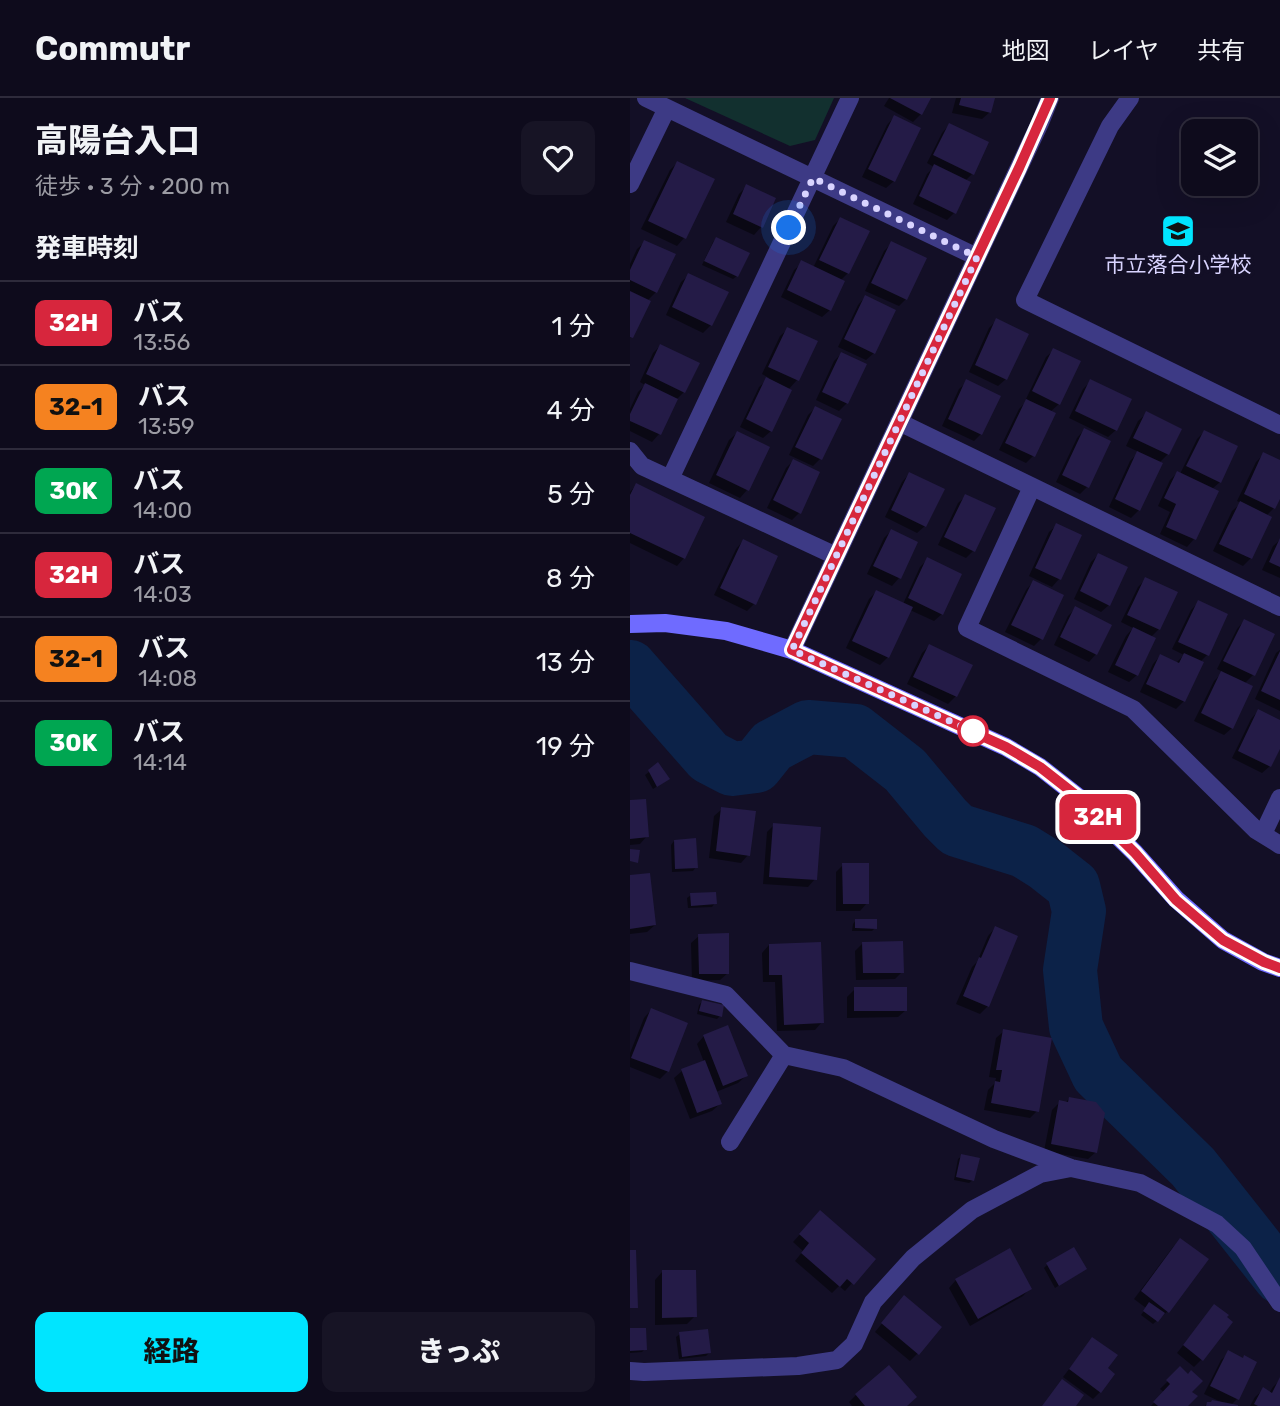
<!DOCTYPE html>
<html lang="ja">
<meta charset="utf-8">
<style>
body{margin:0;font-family:Rubik,"Noto Sans JP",sans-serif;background:#171425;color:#f1f3f6;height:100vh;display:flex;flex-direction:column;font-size:26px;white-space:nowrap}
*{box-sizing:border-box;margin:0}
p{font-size:23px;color:#9b9ba3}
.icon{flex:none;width:38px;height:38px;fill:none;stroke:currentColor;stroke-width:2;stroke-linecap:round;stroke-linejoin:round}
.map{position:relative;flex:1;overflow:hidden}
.details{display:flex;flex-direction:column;background:#0e0b1c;width:630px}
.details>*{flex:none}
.badge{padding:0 14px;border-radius:10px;font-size:24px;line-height:46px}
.buttons{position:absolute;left:551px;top:21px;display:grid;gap:14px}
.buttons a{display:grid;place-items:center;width:77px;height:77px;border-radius:14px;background:#0e0b1c;box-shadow:0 7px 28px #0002,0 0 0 2px #2e2b3b;font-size:35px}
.you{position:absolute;width:35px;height:35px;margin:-18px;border:5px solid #fff;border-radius:50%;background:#1a73e8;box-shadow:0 0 0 10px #1a73e833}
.map>.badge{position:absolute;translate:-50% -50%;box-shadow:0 0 0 4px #fff}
h2{padding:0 35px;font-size:26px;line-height:63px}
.round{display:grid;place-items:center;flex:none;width:74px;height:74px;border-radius:14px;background:#171425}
.overview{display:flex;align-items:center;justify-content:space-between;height:119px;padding:0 35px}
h1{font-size:33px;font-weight:800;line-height:52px}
.primary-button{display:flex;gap:14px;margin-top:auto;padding:14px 35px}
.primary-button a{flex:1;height:80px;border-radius:14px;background:#00e5ff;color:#111;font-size:28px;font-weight:800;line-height:80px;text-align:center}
.primary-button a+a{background:#171425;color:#f1f3f6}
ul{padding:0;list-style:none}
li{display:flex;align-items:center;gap:21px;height:84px;padding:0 35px;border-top:2px solid #2e2b3b}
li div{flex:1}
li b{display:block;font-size:26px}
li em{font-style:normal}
li .badge{min-width:77px;font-weight:700;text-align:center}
header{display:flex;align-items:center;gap:42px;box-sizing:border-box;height:98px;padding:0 35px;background:#0e0b1c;border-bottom:2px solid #2e2b3b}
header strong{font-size:33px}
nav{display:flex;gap:38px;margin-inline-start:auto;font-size:24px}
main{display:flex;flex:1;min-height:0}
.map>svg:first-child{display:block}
</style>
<header>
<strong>Commutr</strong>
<nav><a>地図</a><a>レイヤ</a><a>共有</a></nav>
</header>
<main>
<section class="details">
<div class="overview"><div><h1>高陽台入口</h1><p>徒歩 · 3 分 · 200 m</p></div><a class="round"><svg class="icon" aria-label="heart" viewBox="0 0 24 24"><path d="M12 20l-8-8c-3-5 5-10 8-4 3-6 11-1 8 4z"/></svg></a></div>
<h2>発車時刻</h2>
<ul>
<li><span class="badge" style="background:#d7263d;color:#fff">32H</span><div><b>バス</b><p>13:56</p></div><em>1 分</em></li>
<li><span class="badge" style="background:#f58220;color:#111">32-1</span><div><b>バス</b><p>13:59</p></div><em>4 分</em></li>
<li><span class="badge" style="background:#00a651;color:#fff">30K</span><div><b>バス</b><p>14:00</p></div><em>5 分</em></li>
<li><span class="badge" style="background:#d7263d;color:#fff">32H</span><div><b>バス</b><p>14:03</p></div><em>8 分</em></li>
<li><span class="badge" style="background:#f58220;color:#111">32-1</span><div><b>バス</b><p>14:08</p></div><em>13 分</em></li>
<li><span class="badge" style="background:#00a651;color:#fff">30K</span><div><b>バス</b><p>14:14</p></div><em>19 分</em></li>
</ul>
<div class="primary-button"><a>経路</a><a>きっぷ</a></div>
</section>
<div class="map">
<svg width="650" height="1308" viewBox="0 0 650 1308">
<rect width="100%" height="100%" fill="#130f26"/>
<path fill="#12302f" d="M55 0H204L185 42 160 48Z"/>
<path fill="#0007" d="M259 0H299L291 16 283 24 254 8Z
M326 0H363L360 14 352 21 322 15Z
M264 19V83L256 90 232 79 257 27Z
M319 27 342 76 335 83 324 115 317 122 283 106 297 76 304 69 297 65 312 35Z
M47 65 82 82 54 140 47 148 11 131 40 72Z
M117 88 144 101 131 129 124 137 96 124 109 96Z
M210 121 238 134 218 175 210 183 200 212 192 219 151 199 164 172 172 165 183 170 203 128Z
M86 141 107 178 103 181 72 167 83 144Z
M15 144 26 194 17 203 0 240V166L7 151Z
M262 145 276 201 269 208 235 193 254 153Z
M59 177 81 227 73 235 36 217 51 184Z
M235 199 244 255 236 262 208 249 228 207Z
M367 222 376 281 368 288 339 274 359 230Z
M158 231 167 282 158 292 141 333 133 340 110 329 129 289 139 280 132 276 150 238Z
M30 248 54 294 46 302 29 336 22 344 0 333V311L8 294 15 287 10 284 23 255Z
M424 252 429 306 420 314 403 358 396 365 369 352 389 311 398 302 396 301 416 259Z
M211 256 217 305 209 313 186 302 204 263Z
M461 283 486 332 478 339 439 320 453 291Z
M337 284 351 336 344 343 312 328 329 291Z
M185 310 190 361 183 368 159 357 178 317Z
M516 316 538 356 529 365 509 412 501 420 479 409 500 363 509 354 496 348 508 323Z
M454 332 457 389 450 396 426 384 447 340Z
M574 334 590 384 582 391 564 441 557 449 530 436 540 414 528 408 540 382 547 375 550 376 567 341Z
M107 335 138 350 117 392 110 400 79 385 99 342Z
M634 356 650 364V397L644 410 636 418 640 420 621 460 613 468 583 453 602 413 611 405 607 403 626 364Z
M163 363 169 415 162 422 137 410 156 370Z
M279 376 295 428 287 435 255 419 272 384Z
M6 387 54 460 47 468 0 445V394Z
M336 398 343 453 336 460 308 447 328 405Z
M427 427 429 481 422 489 399 478 419 434Z
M261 433 286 445 269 480 262 488 237 476 254 440Z
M650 442V480L632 472 643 448Z
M113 443 124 506 117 513 84 497 106 451Z
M468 457 479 507 471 514 444 501 461 464Z
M298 461 312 516 304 523 280 512 258 559 250 567 216 550 239 501 246 494 273 506 290 469Z
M516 481 529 531 521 539 507 577 499 584 478 574 496 538 503 530 491 524 508 489Z
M403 484 411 541 404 548 375 534 396 492Z
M569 504 577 557 570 564 572 565 554 603 546 611 510 594 523 566 530 558 546 565 554 557 542 551 561 512Z
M445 511 466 556 459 564 424 547 438 518Z
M614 523 623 577 614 586 602 630 594 637 564 623 584 583 593 574 587 571 607 531Z
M299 548 326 598 318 606 277 586 292 555Z
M650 552V613L625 601 646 555Z
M628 613 650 624V647L640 668 632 675 602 660 621 621Z
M28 667 34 684 23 691 15 677Z
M0 704 17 738 10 746 0 747Z
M92 711 118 757 111 765 79 760 84 718Z
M144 727 185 781 178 789 133 786 137 734Z
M44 743 66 769 63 773 42 774 41 747Z
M213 767 237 805 230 813H206V774Z
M0 779 25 827 17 834 0 836Z
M61 797 85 805 82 809 58 810 57 800Z
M226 822 245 830 242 833H222L223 826Z
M365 830 358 908 350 916 326 906 342 869 347 864 358 838Z
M69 838 98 875 90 882 62 883 61 845Z
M233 845 272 874 265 881 226 882 225 853Z
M139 847 192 924 185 932 147 933 145 884H133L132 855Z
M225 891 276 912 268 919 217 920V899Z
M72 904 90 918 87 921 67 916 69 907Z
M21 912 38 973 30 981 0 969V955L14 920Z
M374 933 407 1013 400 1020 354 1012 358 992 365 985 366 980 359 979 366 940Z
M74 938 116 978 108 985 86 994 90 1006 82 1013 60 1021 44 980 52 973 74 964 67 946Z
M439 1001 466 1054 458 1061 414 1053 422 1012 430 1004 435 1005Z
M332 1058 343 1082 339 1085 324 1082 328 1061Z
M183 1122 222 1185 215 1193 209 1188 202 1195 165 1163 173 1153 163 1144Z
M551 1142 538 1213 523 1226 511 1217 516 1210 504 1201 543 1149Z
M417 1167 455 1171 425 1190 414 1170Z
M32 1174 65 1218 57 1226 25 1227V1182Z
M326 1182 400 1190 393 1198 340 1228 319 1190Z
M267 1207 288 1255 280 1263 245 1234Z
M584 1208 572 1261 564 1269 547 1255Z
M0 1232 15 1251 12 1254 0 1255Z
M50 1236 79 1255 76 1258 49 1261 46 1239Z
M462 1241 475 1271 470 1294 463 1301 433 1279Z
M599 1255 625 1265 607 1301 601 1307 605 1308H575L577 1306 591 1304 574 1296 591 1262Z
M550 1271 560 1294 556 1308H521L534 1294 530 1291Z
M650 1282V1308H620L625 1299 633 1292 639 1295 643 1289Z
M226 1297 276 1308H222L219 1304Z"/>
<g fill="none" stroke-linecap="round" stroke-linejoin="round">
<path stroke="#0c2248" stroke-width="54" d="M0 569 79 659 102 671 126 668 142 648 178 629 225 633 275 672 315 720 327 732 394 753 415 766 443 788 449 813 440 872 446 929 468 976 563 1069 650 1179"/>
</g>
<path fill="#241b47" d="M260 0H301L292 17Z
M331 0H365L361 15 329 7Z
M264 17 291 30 265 84 238 71Z
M319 25 359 44 344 77 303 57Z
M47 63 85 81 56 141 18 123Z
M304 66 341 84 326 116 289 98Z
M116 86 146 100 133 130 103 116Z
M210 119 240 133 219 176 189 162Z
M86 139 120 155 108 179 74 163Z
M14 142 46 156 27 195 0 182V172Z
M261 143 297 160 277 202 241 185Z
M171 162 215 183 201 213 157 192Z
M58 175 99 194 82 228 42 209Z
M0 193 21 203 3 240 0 239Z
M235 197 266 212 245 256 214 241Z
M366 220 399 236 377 282 345 267Z
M157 229 188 243 169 283 138 269Z
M30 246 70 265 55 295 16 276Z
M423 250 451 263 430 307 402 293Z
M211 254 237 266 218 306 192 294Z
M136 279 162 292 142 334 116 321Z
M336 281 371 298 352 337 318 321Z
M460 281 502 301 487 333 445 313Z
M15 285 48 301 31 337 0 323V316Z
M396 301 426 315 405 359 375 345Z
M185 308 212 321 192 362 165 349Z
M516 313 552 331 539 357 503 340Z
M454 330 481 343 459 390 432 377Z
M574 332 608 348 591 385 556 368Z
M107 333 140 349 119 393 86 377Z
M507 353 533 365 510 413 485 401Z
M633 354 650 362V401L645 411 614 396Z
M163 361 190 374 171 416 143 402Z
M547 373 589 393 566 442 536 429 546 406 534 400Z
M279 374 315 391 296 429 261 412Z
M6 385 75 419 55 461 0 435V397Z
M335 396 366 410 345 454 314 439Z
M610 403 642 419 622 461 589 446Z
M426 425 452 437 431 482 405 470Z
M261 431 288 444 271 481 243 468Z
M650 440V469L639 464Z
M113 441 148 458 126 507 90 490Z
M468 455 498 469 480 508 450 493Z
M297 459 332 476 313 517 278 500Z
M515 479 548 494 530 532 497 517Z
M403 482 434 497 413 542 381 527Z
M246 492 283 509 259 560 222 543Z
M568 502 598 516 579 558 548 544Z
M445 508 482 527 467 557 430 539Z
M614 521 645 536 625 578 593 563Z
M503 529 526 540 508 578 485 567Z
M299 546 343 567 327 599 283 579Z
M650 553V602L631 593Z
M554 555 574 564 555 604 516 586 530 556 549 565Z
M591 573 623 588 603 631 571 615Z
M628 611 650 622V651L641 669 608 653Z
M28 664 40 681 27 689 18 672Z
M16 701 19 739 0 741V702Z
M91 709 126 713 120 758 86 753Z
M143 725 191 729 187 782 139 779Z
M66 740 68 770 45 771 44 742Z
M0 751 10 752 8 765 0 763Z
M212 765H239V806H213Z
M20 775 26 827 0 831V777Z
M86 794 87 806 61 808 60 795Z
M225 821H247V831L225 830Z
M365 828 388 838 359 909 333 898 349 859 351 860Z
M99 835V876H69L68 836Z
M273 843 274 875H233L232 844Z
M191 844 194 925 154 927 152 877H139V846Z
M224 889H277V913H224Z
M72 902 94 907 92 919 69 913Z
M21 910 58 925 39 974 1 960Z
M98 927 118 978 93 988 73 937Z
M373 931 422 940 409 1014 361 1005 365 983 370 984 372 972H366Z
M75 962 92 1006 67 1015 51 971Z
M439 999 466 1004 475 1015 467 1055 421 1046 429 1002 438 1004Z
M331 1056 350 1060 344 1083 326 1079Z
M190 1112 246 1161 224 1187 217 1181 210 1189 171 1155 179 1145 169 1136Z
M550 1140 579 1161 539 1215 511 1193Z
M444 1149 457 1171 429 1188 416 1165Z
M380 1150 402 1191 348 1221 325 1181Z
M0 1152H6L8 1210H0Z
M32 1172H66L67 1219 32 1220Z
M274 1197 312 1229 289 1257 251 1225Z
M519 1204 535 1215 528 1224 513 1213Z
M584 1206 599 1217 597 1219 603 1224 573 1263 553 1247Z
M0 1230H16L17 1252 0 1253Z
M78 1231 81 1255 52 1259 49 1234Z
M462 1239 488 1257 478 1270 485 1276 471 1295 439 1271Z
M598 1252 613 1260 614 1257 627 1264 609 1302 580 1288Z
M259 1267 287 1299 277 1308H235L225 1296Z
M550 1268 558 1276 561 1272 573 1283 562 1294 568 1298 558 1308H528L523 1304 540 1286 536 1282Z
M650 1279V1308H628L624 1306 633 1289 642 1295Z
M432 1281 454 1297 446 1308H412Z
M582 1302 608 1307V1308H576L577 1304H581Z"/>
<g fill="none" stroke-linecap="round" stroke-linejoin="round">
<path stroke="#3d3a85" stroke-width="18" d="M16 0 347 159
M500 0 480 28 395 202 650 327
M0 86 37 10
M269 324 650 509
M0 353 12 368 206 458
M40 381 220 0
M402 389 337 530 503 611 626 732 650 747
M162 552 410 25 420 0
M633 736 650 700
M0 873 96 897 154 957 213 970 364 1041 441 1070 510 1085 587 1126 613 1150 650 1205
M100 1044 154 957
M0 1273 14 1274 168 1268 207 1262 224 1246 243 1204 283 1160 342 1112 410 1076 441 1070"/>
<path stroke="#6f6bff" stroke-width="18" d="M0 526 35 525 96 533 162 552 376 649 410 669 447 698 505 755 546 801 593 842 633 864 650 870"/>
</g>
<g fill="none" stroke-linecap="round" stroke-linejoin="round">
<g stroke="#fff" stroke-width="16">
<path id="line" d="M420 0 389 70 162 552 376 649 410 669 447 698 505 755 546 802 593 842 634 864 650 870"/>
</g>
<use href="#line" stroke="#d7263d" stroke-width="10"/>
<path stroke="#d9d4ff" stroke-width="7" stroke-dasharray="0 12.6" d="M159 130 183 80 347 159 162 552 351 637 343 633"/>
</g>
<defs>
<g id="school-square" transform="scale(1.75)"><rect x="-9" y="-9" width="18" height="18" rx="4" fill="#00e5ff" stroke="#130f26"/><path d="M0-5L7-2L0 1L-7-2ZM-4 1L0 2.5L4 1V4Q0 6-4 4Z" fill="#111"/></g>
</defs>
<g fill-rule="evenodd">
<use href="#school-square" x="548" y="133"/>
</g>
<circle fill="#fff" stroke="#d7263d" stroke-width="3.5" cx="343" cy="633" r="14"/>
<g text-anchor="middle" stroke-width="7" stroke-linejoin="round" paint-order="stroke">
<g font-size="21" fill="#d9d4ff" stroke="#130f26">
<text x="548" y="174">市立落合小学校</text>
</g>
</g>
</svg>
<div class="buttons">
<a><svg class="icon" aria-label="layers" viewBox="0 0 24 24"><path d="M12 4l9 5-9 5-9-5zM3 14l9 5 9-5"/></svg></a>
</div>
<div class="you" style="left:159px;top:130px"></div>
<b class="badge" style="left:468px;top:719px;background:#d7263d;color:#fff">32H</b>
</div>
</main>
